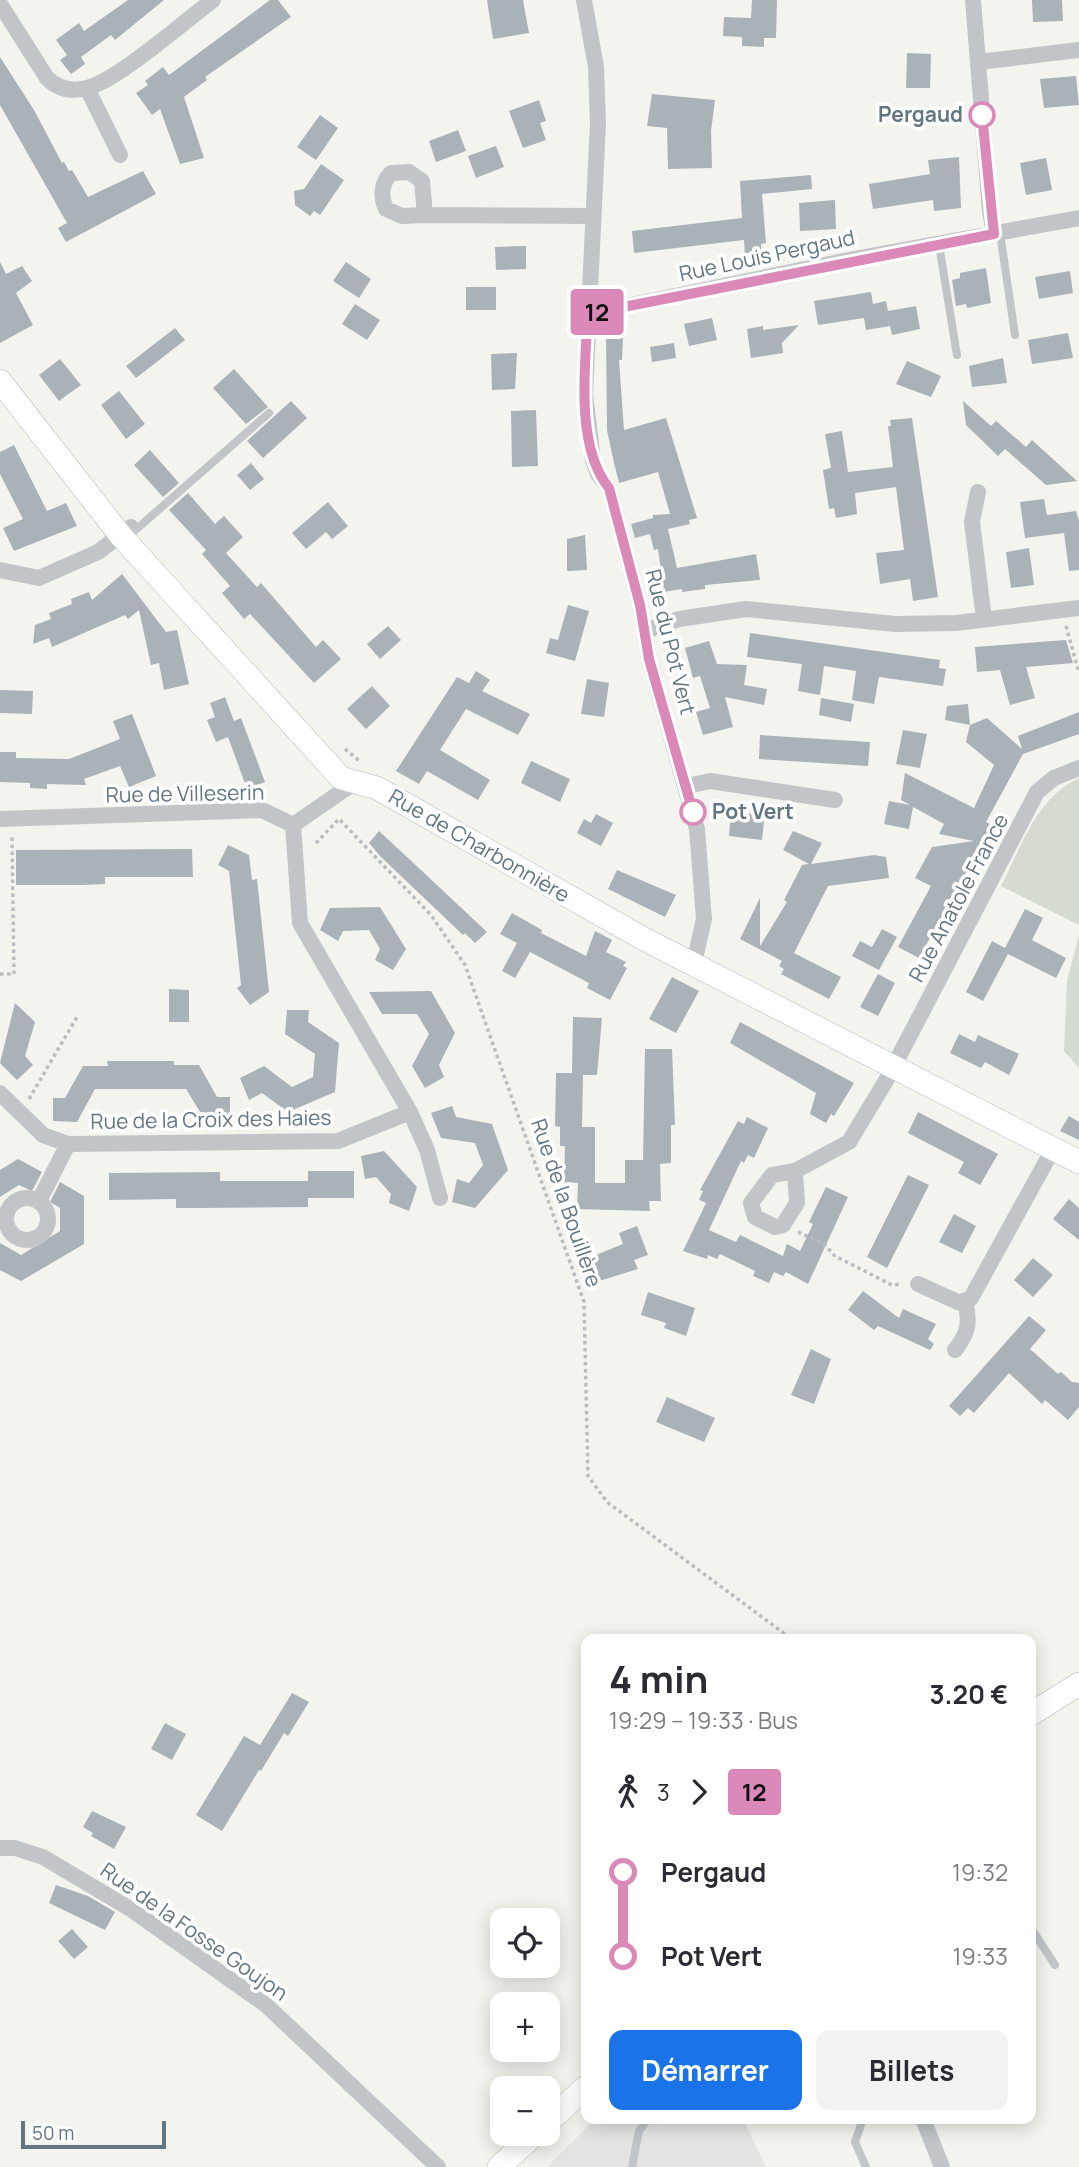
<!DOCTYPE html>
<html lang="fr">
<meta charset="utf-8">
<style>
body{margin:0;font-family:Manrope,sans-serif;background:#f2f2f3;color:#2b2b33;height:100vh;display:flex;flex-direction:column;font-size:26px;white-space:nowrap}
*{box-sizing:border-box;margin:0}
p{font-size:23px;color:#7c7c81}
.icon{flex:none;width:38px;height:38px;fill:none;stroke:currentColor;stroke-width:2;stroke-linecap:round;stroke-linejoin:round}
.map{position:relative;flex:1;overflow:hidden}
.details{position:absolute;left:581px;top:1634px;width:455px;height:490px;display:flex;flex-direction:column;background:#fff;border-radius:14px;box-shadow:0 4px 18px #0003}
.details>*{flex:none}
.badge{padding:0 14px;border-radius:5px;font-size:24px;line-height:46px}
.tools{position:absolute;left:490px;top:1908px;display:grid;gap:14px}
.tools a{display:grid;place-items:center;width:70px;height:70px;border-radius:14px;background:#fff;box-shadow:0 4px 18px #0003;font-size:35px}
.scale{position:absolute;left:21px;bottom:18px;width:145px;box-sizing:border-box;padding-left:7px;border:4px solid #617583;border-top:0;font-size:19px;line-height:24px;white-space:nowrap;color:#617583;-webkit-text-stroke:5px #fff;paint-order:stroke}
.map>.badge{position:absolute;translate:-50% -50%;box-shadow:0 0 0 4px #fff}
.legs{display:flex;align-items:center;gap:10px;height:77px;padding:0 28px;font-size:23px}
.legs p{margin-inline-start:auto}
.headline{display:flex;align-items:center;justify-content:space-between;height:119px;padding:0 28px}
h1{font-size:38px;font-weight:700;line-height:52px}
.primary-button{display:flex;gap:14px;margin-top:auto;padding:14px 28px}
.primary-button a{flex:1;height:80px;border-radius:14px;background:#1a73e8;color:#fff;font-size:28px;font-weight:700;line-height:80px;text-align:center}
.primary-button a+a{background:#f2f2f3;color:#2b2b33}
ul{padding:0 28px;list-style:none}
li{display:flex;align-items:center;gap:24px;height:84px;font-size:26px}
li i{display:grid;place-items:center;width:10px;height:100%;margin:0 9px;background:currentColor}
li i::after{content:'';width:18px;height:18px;margin:-9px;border:5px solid;border-radius:50%;background:#fff}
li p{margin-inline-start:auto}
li:first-child i{background:linear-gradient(#0000 50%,currentColor 0)}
li:last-child i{background:linear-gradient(currentColor 50%,#0000 0)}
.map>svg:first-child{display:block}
</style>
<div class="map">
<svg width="1079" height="2167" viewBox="0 0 1079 2167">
<rect width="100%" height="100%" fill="#f4f4ef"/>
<path fill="#e4e5e3" d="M595 2119H743L766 2167H547Z"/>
<path fill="#d5dbd0" d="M1079 778V925L1001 886C1022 846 1036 798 1079 778Z
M1079 935V1068L1064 1051 1067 981Z"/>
<path fill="#a9b2b7" d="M128 0H164L115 40 111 35 81 57 85 64 71 74 60 60 67 55 56 40 79 23 84 31Z
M270 0H278L291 17 205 77 207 80 184 97 204 158 180 164 160 109 152 115 136 93 148 85 145 81 163 67 169 75Z
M487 0H523L529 33 493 39Z
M752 0H777L776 38H764V47L742 46V37L723 36 724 17 751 18Z
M1032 0H1062L1063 21 1033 22Z
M907 53 931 54 930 88H906Z
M0 57 34 110 62 163 64 162 69 171 72 170 88 197 143 171 156 194 66 242 58 228 67 223 0 105Z
M1076 76 1079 105 1044 108 1040 79Z
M652 94 715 100 711 131 712 168 668 169 667 128 647 126Z
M539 100 546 121 540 123 546 140 523 148 509 111Z
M320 115 338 128 316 160 297 147Z
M458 130 466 151 436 162 429 141Z
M496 146 504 167 476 178 468 156Z
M959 157 961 208 934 211 933 200 873 209 869 184 930 174 928 160Z
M1046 158 1052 190 1026 195 1020 163Z
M321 164 344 180 320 215 314 211 310 216 295 205 294 191 304 189Z
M811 175 812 189 762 194 766 243 761 244 762 256 745 257 744 240 634 253 632 231 742 218 740 181Z
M835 200 836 229 800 231 799 203Z
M526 246V269L496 270 495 247Z
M0 262 6 274 22 266 32 281 16 293 33 325 0 343Z
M346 262 371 279 359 298 333 281Z
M986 268 991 303 967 308 966 304 956 306 952 280 960 278V273Z
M1070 271 1073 293 1039 299 1035 277Z
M466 287H496V310H466Z
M871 292 873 304 886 301 888 311 916 306 920 329 892 335 890 326 866 330 864 318 818 325 814 301Z
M355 304 380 320 367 340 342 324Z
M624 317 622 360H619L624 430 666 418 697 518 689 520 690 524 668 529 677 568 756 554 760 580 705 585V589L682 592V589L664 592 658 549 654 550 650 534 635 538 631 524 653 518V515L670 514 658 472 619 483 614 463 607 430 606 333H610Z
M712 318 717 340 689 346 684 324Z
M799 325 782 343 783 353 751 358 747 329 763 326V330Z
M175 328 185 340 136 378 126 366Z
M1068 333 1073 358 1032 364 1028 340Z
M674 343 676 358 652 362 650 347Z
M517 353 515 389 492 390 491 354Z
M1003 358 1007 383 972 387 969 366Z
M60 359 81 385 59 401 39 375Z
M907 361 941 376 931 397 896 384Z
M234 369 268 407 246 424 213 388Z
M119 391 145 424 126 439 101 405Z
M291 401 307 418 263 458 247 441Z
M963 401 991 426 996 421 1026 447 1032 440 1077 481 1046 485 1005 449 998 456 966 425Z
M536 410 538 466 512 467 511 411Z
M912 418 938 597 913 601 910 579 880 584 876 553 904 550 896 487 855 493 857 514 836 518 834 508 829 509 823 470 831 468 825 434 842 431 848 472 893 467 888 426H891L890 420Z
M14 445 47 511 66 503 77 526 14 551 3 528 23 519 0 474V452Z
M150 450 179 483 163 497 134 465Z
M251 463 264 479 250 490 237 475Z
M188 493 215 524 224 516 243 537 226 553 257 587 261 583 316 647 323 640 341 659 314 683 250 614 244 619 222 593 230 586 202 554 206 550 169 510Z
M1044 499 1047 515 1076 511 1079 521V570L1069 571 1064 533 1025 538 1020 502Z
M328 502 348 526 332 539 326 532 306 549 292 533Z
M585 535 587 570 567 571V539Z
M1029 548 1034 585 1011 588 1006 552Z
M122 574 166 632 177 630 189 684 164 690 159 663 151 665 139 610 128 619 125 615 52 647 49 638 33 644 35 625 51 619 49 613 72 604 71 599 89 592 92 600Z
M568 605 589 611 575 661 546 653 550 638 558 640Z
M388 626 401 640 380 659 367 644Z
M750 633 940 660 939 668 946 669 943 686 879 677 874 704 852 700 856 671 824 666 820 695 798 691 802 664 747 657Z
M1066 640 1073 663 1026 667 1035 698 1010 705 1000 670 977 672 975 647Z
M709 641 717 664 747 665 744 685 767 689 764 705 725 697 733 727 703 735 696 712 710 708 700 676 693 678 685 648Z
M476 671 490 680 482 691 530 714 518 735 466 709 440 750 490 780 478 800 427 771 419 784 396 771 457 677 469 683Z
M587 679 609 683 604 717 581 714Z
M372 686 390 706 366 729 347 709Z
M0 690 33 691 32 714 0 713Z
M225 697 234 721 241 718 265 782 247 789 228 737 216 742 207 720 215 717 210 703Z
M821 698 854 704 851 722 819 715Z
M968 704 970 725 945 720 947 706Z
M1079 712V734L1023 754 986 822 992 825 919 958 898 947 931 886 915 878 932 847 974 841 939 834 944 824 913 807 909 829 884 824 889 801 910 805 901 800 905 773 974 808 994 765 966 742 970 725 987 718 1022 749 1018 736Z
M132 714 156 776 129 787 120 766 84 779 86 785 47 784V789L30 788V783L0 782V752H16V758L69 759 120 739 113 721Z
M903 730 927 734 920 768 896 764Z
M760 735 870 742 868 766 759 759Z
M531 761 570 779 560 802 521 783Z
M731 812 756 814 758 822 764 821 762 840 729 836Z
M596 814 613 823 601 846 577 833 584 819 591 823Z
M379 831 422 871 487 932 475 943 465 933 463 935 380 856 369 843Z
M793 831 822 843 811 864 874 855 886 857 889 878 828 886 794 953 841 977 829 999 781 974 784 969 779 966 782 961 740 939 760 898V946L787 902 784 900 802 865 809 864 783 850Z
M228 845 249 855 252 880 257 879 269 992 250 1005 237 988 241 985 229 871 218 865Z
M192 849 193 877H105V884L83 885H16V850Z
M617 870 676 895 665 917 608 889Z
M380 907 406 949 393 970 375 960 380 949 369 930 343 931 338 941 320 930 330 908Z
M1025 909 1043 918 1032 940 1066 958 1056 978 1008 954 983 1001 966 992 992 941 1005 948Z
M512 913 542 930 541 933 586 956 595 931 612 940 606 952 626 962 623 966 627 968 610 1000 587 988 589 983 530 952 515 978 502 971 517 943 500 934Z
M882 929 897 937 879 970 852 956 860 941 872 947Z
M878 974 895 983 878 1016 860 1007Z
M672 977 699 991 676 1033 649 1019Z
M169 989 189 990V1022H169Z
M431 991 455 1033 439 1065 444 1077 425 1088 412 1066 429 1034 417 1014H382L369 992Z
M15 1003 35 1022 25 1056 33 1065 17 1080 0 1063Z
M287 1010H309L308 1022 339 1043 335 1092 288 1112 262 1093 249 1100 240 1078 264 1066 292 1087 313 1077 315 1054 285 1034Z
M573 1017 602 1018 597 1075H583L582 1127H595V1183H625V1160H643L645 1049H672L675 1125H671V1163L660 1164 661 1201H649L650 1211 577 1209 578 1183 564 1182 565 1146H560V1127L555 1126 556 1073H572Z
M740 1022 854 1083 834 1116 831 1114 826 1123 810 1114 816 1093 730 1043Z
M959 1034 975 1042 978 1035 1019 1054 1009 1075 985 1062 981 1068 950 1053Z
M107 1061H174V1065H199L217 1097H230V1119L205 1120 186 1089H95L77 1122 53 1121V1098H65L83 1066H108Z
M452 1106 456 1117 492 1124 508 1170 475 1208 452 1202 457 1179 469 1183 483 1165 475 1143 441 1138 431 1113Z
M918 1112 998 1154 980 1185 958 1173 964 1162 908 1133Z
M1069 1116 1079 1122V1140L1060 1131Z
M747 1117 768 1128 754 1158 748 1155 744 1163 741 1161 709 1230 736 1242 740 1235 783 1256 787 1244 800 1251 813 1224 809 1222 826 1187 848 1197 808 1284 786 1272 783 1276 774 1272 769 1283 753 1276 755 1271 720 1254 717 1259 708 1255 707 1259 683 1251 706 1203 699 1200 703 1191 700 1190 738 1121 744 1124Z
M384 1151 417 1187 409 1211 389 1203 391 1194 376 1177 365 1179 361 1156Z
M18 1159 42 1172 32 1191 19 1185 0 1197V1170Z
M308 1171H354V1198H308V1207L198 1208H176V1199L109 1200V1173L220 1172V1181H308Z
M908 1175 929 1185 887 1268 867 1257Z
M60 1182 84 1196V1244L21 1281 0 1270V1243L21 1255 60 1231V1208L50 1202Z
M1069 1199 1079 1208V1240L1053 1219Z
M954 1214 976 1226 962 1253 939 1242Z
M637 1226 648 1255 634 1260 638 1269 596 1282 586 1259 623 1244 619 1233Z
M1033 1258 1053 1275 1033 1297 1014 1280Z
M863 1291 899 1318 903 1309 936 1324 928 1339 934 1344 930 1350 878 1326 874 1330 848 1310Z
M648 1292 695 1308 686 1336 664 1328 666 1323 641 1315Z
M1029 1316 1046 1330 1030 1349 1058 1374 1061 1372 1072 1382 1079 1383V1407L1068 1420 1045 1400 1042 1404 1009 1373 974 1413 968 1408 960 1416 949 1406Z
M811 1349 831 1359 814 1404 791 1395Z
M667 1397 715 1418 704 1442 656 1422Z
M292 1693 309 1702 288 1736 284 1733 261 1771 259 1770 222 1831 196 1815 244 1736 260 1745Z
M165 1723 186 1734 172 1760 151 1749Z
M92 1811 126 1827 114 1849 91 1836 93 1833 83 1827Z
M56 1885 88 1896 115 1912 105 1930 49 1903Z
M72 1929 88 1947 74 1959 58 1941Z"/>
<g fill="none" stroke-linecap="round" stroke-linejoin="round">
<g stroke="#b3b9bd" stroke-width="24">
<path id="secondary" d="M0 381 121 536 341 778 377 788 644 939 1079 1162
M1031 1714 1079 1684
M548 2122 586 2087
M499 2167 536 2133"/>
</g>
<path stroke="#babdbf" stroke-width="3.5" stroke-dasharray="3.5 3.5" stroke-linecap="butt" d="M1066 626 1079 673
M345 749 361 762
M316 843 339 819 431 915 465 965 584 1302 588 1476 607 1502 793 1640
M0 974H14L12 837
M29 1099 77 1017
M798 1232 824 1244 835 1256 892 1285 901 1284"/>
<path stroke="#c1c5c8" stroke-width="8" d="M1000 233 1015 335
M939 245 957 355
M132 533 269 413
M1031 1928 1055 1965
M863 2119 855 2142 866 2167
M632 2167 639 2131 648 2119"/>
<path stroke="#c1c5c8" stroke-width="16" d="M584 0 596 67 598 123 585 394 593 460 598 474 609 488 640 605 649 659 697 829 704 919 694 963
M973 0 990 211 994 234
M0 4 47 78C58 89 72 92 87 88 118 80 185 21 213 0
M979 62 1079 50
M87 88 120 155
M425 215 402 216 386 209C380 195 381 184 391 173L409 172 422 181 425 215 593 216
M588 314 854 259 1079 218
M978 492 972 522 984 619
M0 570 39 578 98 552 131 527
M645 631 679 619 746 609 895 624 956 623 1079 608
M687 786 710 781 835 800
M0 819 262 810 293 825
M293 825 354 783
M0 1093 43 1135 68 1144 338 1141 410 1112 300 923 293 825
M410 1112 427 1150 440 1198
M795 1171 797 1203 783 1225 775 1227 755 1217 751 1203 772 1175 795 1171 849 1142 887 1079 1037 792 1054 778 1079 768
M6 1219a21 21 0 1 1 42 0a21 21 0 1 1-42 0Z
M39 1201 68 1144
M918 1284 960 1303 971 1298 1053 1149
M955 1350C969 1332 970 1323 965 1300
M0 1848H15L43 1857 132 1910 266 2005 438 2167
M923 2119 942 2167"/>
<use href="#secondary" stroke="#fff" stroke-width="23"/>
</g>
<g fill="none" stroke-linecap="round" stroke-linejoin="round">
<g stroke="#fff" stroke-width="16">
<path id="line-1" d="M693 812 649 659 640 605 609 488C575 447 585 364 588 314L994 234 982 115"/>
</g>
<use href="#line-1" stroke="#db89b9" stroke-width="10"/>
</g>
<g fill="#fff" stroke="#db89b9" stroke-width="3.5">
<circle cx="982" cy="115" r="12"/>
<circle cx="693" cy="812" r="12"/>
</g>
<g text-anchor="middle" stroke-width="7" stroke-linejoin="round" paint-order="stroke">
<g font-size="21" font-weight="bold" fill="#617583" stroke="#fff" text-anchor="end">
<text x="963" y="122">Pergaud</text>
<text x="712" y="819" text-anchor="start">Pot Vert</text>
</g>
<g font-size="21" fill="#617583" stroke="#fff">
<text transform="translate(767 256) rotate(-12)" y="7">Rue Louis Pergaud</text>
<text transform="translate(670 642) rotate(76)" y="7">Rue du Pot Vert</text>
<text transform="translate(185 794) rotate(-1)" y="7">Rue de Villeserin</text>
<text transform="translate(479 846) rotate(30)" y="7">Rue de Charbonnière</text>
<text transform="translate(959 898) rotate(-62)" y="7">Rue Anatole France</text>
<text transform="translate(211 1120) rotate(-1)" y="7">Rue de la Croix des Haies</text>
<text transform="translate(566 1203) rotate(71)" y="7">Rue de la Bouillère</text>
<text transform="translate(194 1932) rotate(35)" y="7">Rue de la Fosse Goujon</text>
</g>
</g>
</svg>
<div class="tools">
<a><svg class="icon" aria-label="locate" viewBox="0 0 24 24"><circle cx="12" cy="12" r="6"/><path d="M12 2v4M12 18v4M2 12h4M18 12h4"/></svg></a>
<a>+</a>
<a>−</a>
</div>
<div class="scale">50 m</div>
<b class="badge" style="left:597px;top:312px;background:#db89b9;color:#111">12</b>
<section class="details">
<div class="headline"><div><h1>4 min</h1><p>19:29 – 19:33 · Bus</p></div><b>3.20 €</b></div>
<div class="legs"><svg class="icon" aria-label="walk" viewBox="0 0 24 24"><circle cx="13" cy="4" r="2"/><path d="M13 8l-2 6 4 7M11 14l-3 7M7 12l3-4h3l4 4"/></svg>3<svg class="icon" aria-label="forward" viewBox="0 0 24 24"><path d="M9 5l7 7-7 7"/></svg><b class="badge" style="background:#db89b9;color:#111">12</b></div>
<ul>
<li><i style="color:#db89b9"></i><b>Pergaud</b><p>19:32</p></li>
<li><i style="color:#db89b9"></i><b>Pot Vert</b><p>19:33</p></li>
</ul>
<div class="primary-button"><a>Démarrer</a><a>Billets</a></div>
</section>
</div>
